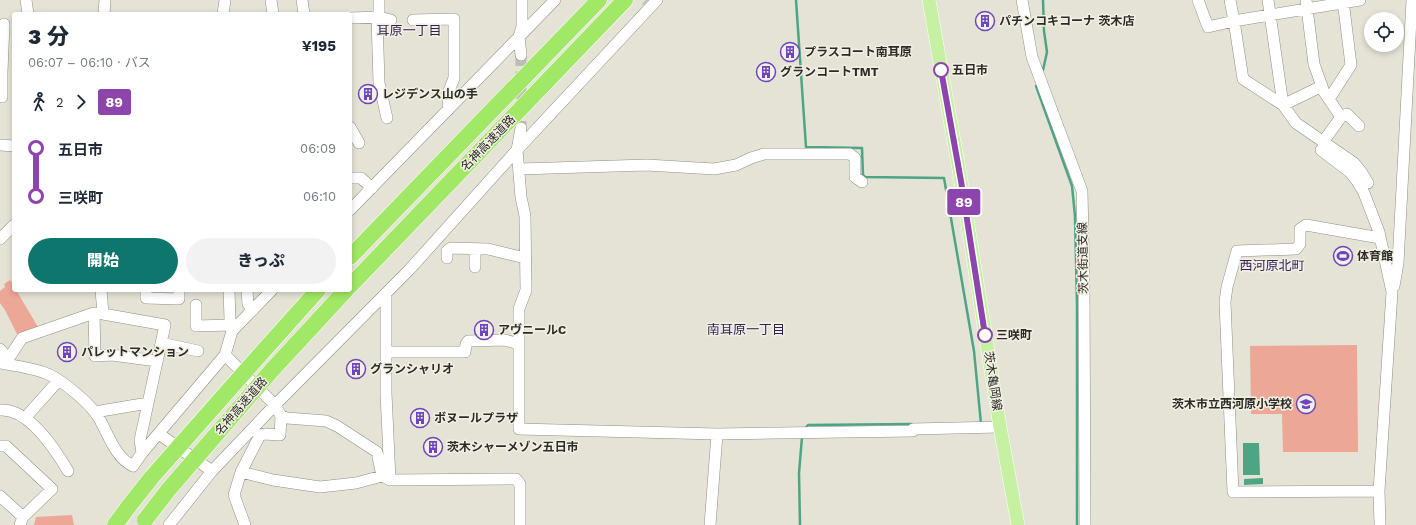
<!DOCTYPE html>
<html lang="ja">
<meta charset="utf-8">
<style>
body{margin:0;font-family:"Work Sans","Noto Sans JP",sans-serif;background:#f2f2f3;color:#1f2937;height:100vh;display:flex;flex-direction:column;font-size:15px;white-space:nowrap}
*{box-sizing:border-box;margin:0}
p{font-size:13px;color:#747a83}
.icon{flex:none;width:22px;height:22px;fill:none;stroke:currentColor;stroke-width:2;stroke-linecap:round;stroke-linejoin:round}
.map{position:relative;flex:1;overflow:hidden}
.drawer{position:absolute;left:12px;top:12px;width:340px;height:280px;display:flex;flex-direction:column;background:#fff;border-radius:4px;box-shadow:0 2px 6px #0003}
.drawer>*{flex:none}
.badge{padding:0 8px;border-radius:3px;font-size:14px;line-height:26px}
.buttons{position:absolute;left:1364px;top:12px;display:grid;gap:8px}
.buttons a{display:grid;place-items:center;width:40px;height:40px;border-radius:50%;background:#fff;box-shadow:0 2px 6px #0003;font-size:20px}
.map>.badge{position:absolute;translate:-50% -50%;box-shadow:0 0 0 2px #fff}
.legs{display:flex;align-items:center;gap:6px;height:44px;padding:0 16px;font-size:13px}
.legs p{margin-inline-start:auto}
.head{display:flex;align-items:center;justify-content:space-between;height:68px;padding:0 16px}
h1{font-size:22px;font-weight:800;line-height:30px}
.cta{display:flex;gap:8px;margin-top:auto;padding:8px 16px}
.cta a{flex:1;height:46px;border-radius:24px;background:#0f766e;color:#fff;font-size:16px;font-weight:800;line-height:46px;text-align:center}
.cta a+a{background:#f2f2f3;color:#1f2937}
ul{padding:0 16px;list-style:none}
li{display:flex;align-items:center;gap:14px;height:48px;font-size:15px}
li i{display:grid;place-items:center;width:6px;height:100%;margin:0 5px;background:currentColor}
li i::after{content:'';width:10px;height:10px;margin:-5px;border:3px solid;border-radius:50%;background:#fff}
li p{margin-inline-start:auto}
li:first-child i{background:linear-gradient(#0000 50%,currentColor 0)}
li:last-child i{background:linear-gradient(currentColor 50%,#0000 0)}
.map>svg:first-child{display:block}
</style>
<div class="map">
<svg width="1416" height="525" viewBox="0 0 1416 525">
<rect width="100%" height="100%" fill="#e5e3d6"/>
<path fill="#eca796" d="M10 280 14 286V290H16L38 327 18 336 5 310 0 303V291L5 287 4 284Z
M1357 345 1358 452H1283L1282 414H1251L1250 346Z
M72 515 74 525H34L36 517Z"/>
<path fill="#4ca583" d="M1243 443H1259L1260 475H1243Z
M1263 478V484L1244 485V479Z"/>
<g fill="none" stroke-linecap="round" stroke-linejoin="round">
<path stroke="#4ca583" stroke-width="2.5" d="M796 0 806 147 862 148 863 175 865 177 944 178 974 351 981 424
M1043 0 1044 31 1047 52 1043 70
M1036 86 1072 186 1075 216 1077 304V525
M804 430 808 425 912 424
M800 525 799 473 802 437"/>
<path stroke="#c0beb3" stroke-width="11" stroke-dasharray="11 5.5" stroke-linecap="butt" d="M646 0 647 1
M521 55V128"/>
<g stroke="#919084" stroke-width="12">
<path id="minor" d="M26 0 28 14
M271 0 273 14
M302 0 304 14
M379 0V17L391 20
M1022 0 1032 57 1082 191 1084 283 1085 525
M1198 0 1208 27 1234 21 1243 79 1283 105 1296 123 1354 163 1362 173 1368 183
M1230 0 1234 21 1360 0
M1268 0 1283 105 1322 86
M1306 0 1314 64 1324 92 1341 117 1323 142
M104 14 105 0
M223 14 225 0
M377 17 379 83 387 118
M350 18 379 17
M413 20 454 19V78L449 91 448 110
M521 55 519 37 522 26V0
M2 97V72L4 24
M1329 99 1351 65 1343 0
M1341 117 1347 114 1359 126
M350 127 359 143
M521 128 517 150 521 197 525 216 526 290 519 309V429L717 434 913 431V429L1000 427
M0 145 14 146
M1321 150 1350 172 1357 181 1364 193 1379 232 1392 292 1379 491 1380 525
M520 169 647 165 714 169 736 165 751 158 764 154H850L855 158V177L862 182
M350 178H361L372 188
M350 210 555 0
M0 239 14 225
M447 258V251L451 248 488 249 525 258
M475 267V249
M1394 286 1398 263 1412 0
M101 290 103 314 165 325 140 440 142 453
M146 290V298L179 299V290
M229 290 230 320 232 331
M247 290 248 304 253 310
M386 294V393L390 480
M196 305V326L231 325
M103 314 94 313 95 356 112 355 157 361
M161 343 198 351
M0 349 8 359
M386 352H465L466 344 468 341 505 340 519 344
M225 355 275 405 281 416 280 435 264 434 260 435 241 472 234 495 245 525
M0 363C15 366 36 368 50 375 64 382 88 402 97 415 108 432 114 457 133 466L142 453 225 355 232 331 272 290
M5 364 22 338 94 313
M0 410C29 408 55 449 68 471
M95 412 148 403
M281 416 287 418 326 421 337 426 377 452 382 476
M25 418 58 381
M159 434 212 471
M0 446H6L52 489 23 517
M241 472 273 480 320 487 356 483 382 476 390 480 516 479 520 484V525
M1379 491 1233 492 1225 302 1227 287 1237 251 1296 249 1300 244V229L1306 225 1380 238
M0 496 23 517 20 525
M169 525 212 471 275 405 410 269 517 150 657 0
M710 525 717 434"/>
</g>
<g stroke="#fff" stroke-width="14">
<path id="major" d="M929 0 961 181 1000 427 1018 525"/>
</g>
<g stroke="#fff" stroke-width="17">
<path id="highway" d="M350 257 599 0
M350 286 625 0
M258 357 318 290
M272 370 346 290
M115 525 129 506"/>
</g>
<use href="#minor" stroke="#fff" stroke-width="11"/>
<use href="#major" stroke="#c6f1a3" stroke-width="13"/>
<use href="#highway" stroke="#a0e865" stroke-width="16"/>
<g stroke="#fff" stroke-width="17" stroke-linecap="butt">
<path id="highway-bridge" d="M129 506 152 477 258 357
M145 520 169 489 272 370"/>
</g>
<use href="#highway-bridge" stroke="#a0e865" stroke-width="16"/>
</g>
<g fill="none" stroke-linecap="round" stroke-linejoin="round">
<g stroke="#fff" stroke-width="9">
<path id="line-1" d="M941 70 961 181 985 335"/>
</g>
<use href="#line-1" stroke="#8e44ad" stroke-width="6"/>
</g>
<defs>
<g id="building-ring" transform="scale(1)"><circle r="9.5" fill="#f2f0e3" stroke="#6d46be" stroke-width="1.5"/><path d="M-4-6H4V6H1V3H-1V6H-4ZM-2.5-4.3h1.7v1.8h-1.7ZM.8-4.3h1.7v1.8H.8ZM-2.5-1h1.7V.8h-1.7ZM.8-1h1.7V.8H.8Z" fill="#6d46be"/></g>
<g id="stadium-ring" transform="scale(1)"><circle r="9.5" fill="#f2f0e3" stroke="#6d46be" stroke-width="1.5"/><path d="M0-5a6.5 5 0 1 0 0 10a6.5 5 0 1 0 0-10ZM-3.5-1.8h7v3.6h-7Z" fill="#6d46be"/></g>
<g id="school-ring" transform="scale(1)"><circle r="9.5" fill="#f2f0e3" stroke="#6d46be" stroke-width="1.5"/><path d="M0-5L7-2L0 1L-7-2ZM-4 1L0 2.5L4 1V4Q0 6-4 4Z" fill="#6d46be"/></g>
</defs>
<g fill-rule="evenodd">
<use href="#building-ring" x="985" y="21"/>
<use href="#building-ring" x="790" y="52"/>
<use href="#building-ring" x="766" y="72"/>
<use href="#building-ring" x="368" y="94"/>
<use href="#stadium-ring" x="1343" y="256"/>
<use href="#building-ring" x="484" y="330"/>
<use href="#building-ring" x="67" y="352"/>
<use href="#building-ring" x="356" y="369"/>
<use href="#school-ring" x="1306" y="404"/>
<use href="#building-ring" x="420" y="418"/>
<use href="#building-ring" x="433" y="447"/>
</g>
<g fill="#fff" stroke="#8e44ad" stroke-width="2">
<circle cx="941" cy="70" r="7"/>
<circle cx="985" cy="335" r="7"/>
</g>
<g text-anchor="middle" stroke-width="3" stroke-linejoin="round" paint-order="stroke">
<g font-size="12" font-weight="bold" fill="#2c2b27" stroke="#f2f0e3" text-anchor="start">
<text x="999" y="25">パチンコキコーナ 茨木店</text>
<text x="804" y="56">プラスコート南耳原</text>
<text x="780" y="76">グランコートTMT</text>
<text x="382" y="98">レジデンス山の手</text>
<text x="1357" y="260">体育館</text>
<text x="498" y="334">アヴニールC</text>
<text x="81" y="356">パレットマンション</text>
<text x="370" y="373">グランシャリオ</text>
<text x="1292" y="408" text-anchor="end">茨木市立西河原小学校</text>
<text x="434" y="422">ボヌールプラザ</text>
<text x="447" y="451">茨木シャーメゾン五日市</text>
</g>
<g font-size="12" font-weight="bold" fill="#2c2b27" stroke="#f2f0e3" text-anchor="start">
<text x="952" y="74">五日市</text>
<text x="996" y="339">三咲町</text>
</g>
<g font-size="12" fill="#2c2b27" stroke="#f2f0e3">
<text transform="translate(488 143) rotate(-46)" y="4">名神高速道路</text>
<text transform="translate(1083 258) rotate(-91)" y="4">茨木街道支線</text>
<text transform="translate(993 381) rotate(81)" y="4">茨木亀岡線</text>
<text transform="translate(241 406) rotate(-49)" y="4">名神高速道路</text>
</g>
<g font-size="13" fill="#301e58" stroke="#f2f0e3">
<text x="409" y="35">耳原一丁目</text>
<text x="1272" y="270">西河原北町</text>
<text x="746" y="334">南耳原一丁目</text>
</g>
</g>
</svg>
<div class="buttons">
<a><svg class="icon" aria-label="locate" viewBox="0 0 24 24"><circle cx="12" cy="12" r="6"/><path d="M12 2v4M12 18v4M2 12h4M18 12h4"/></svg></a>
</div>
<b class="badge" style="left:964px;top:202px;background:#8e44ad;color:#fff">89</b>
<section class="drawer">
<div class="head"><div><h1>3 分</h1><p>06:07 – 06:10 · バス</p></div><b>¥195</b></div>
<div class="legs"><svg class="icon" aria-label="walk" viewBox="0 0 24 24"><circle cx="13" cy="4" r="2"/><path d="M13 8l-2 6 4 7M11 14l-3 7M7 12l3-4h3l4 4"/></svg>2<svg class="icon" aria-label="forward" viewBox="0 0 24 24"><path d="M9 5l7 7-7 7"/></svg><b class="badge" style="background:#8e44ad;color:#fff">89</b></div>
<ul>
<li><i style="color:#8e44ad"></i><b>五日市</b><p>06:09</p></li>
<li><i style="color:#8e44ad"></i><b>三咲町</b><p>06:10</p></li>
</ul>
<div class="cta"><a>開始</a><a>きっぷ</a></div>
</section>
</div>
